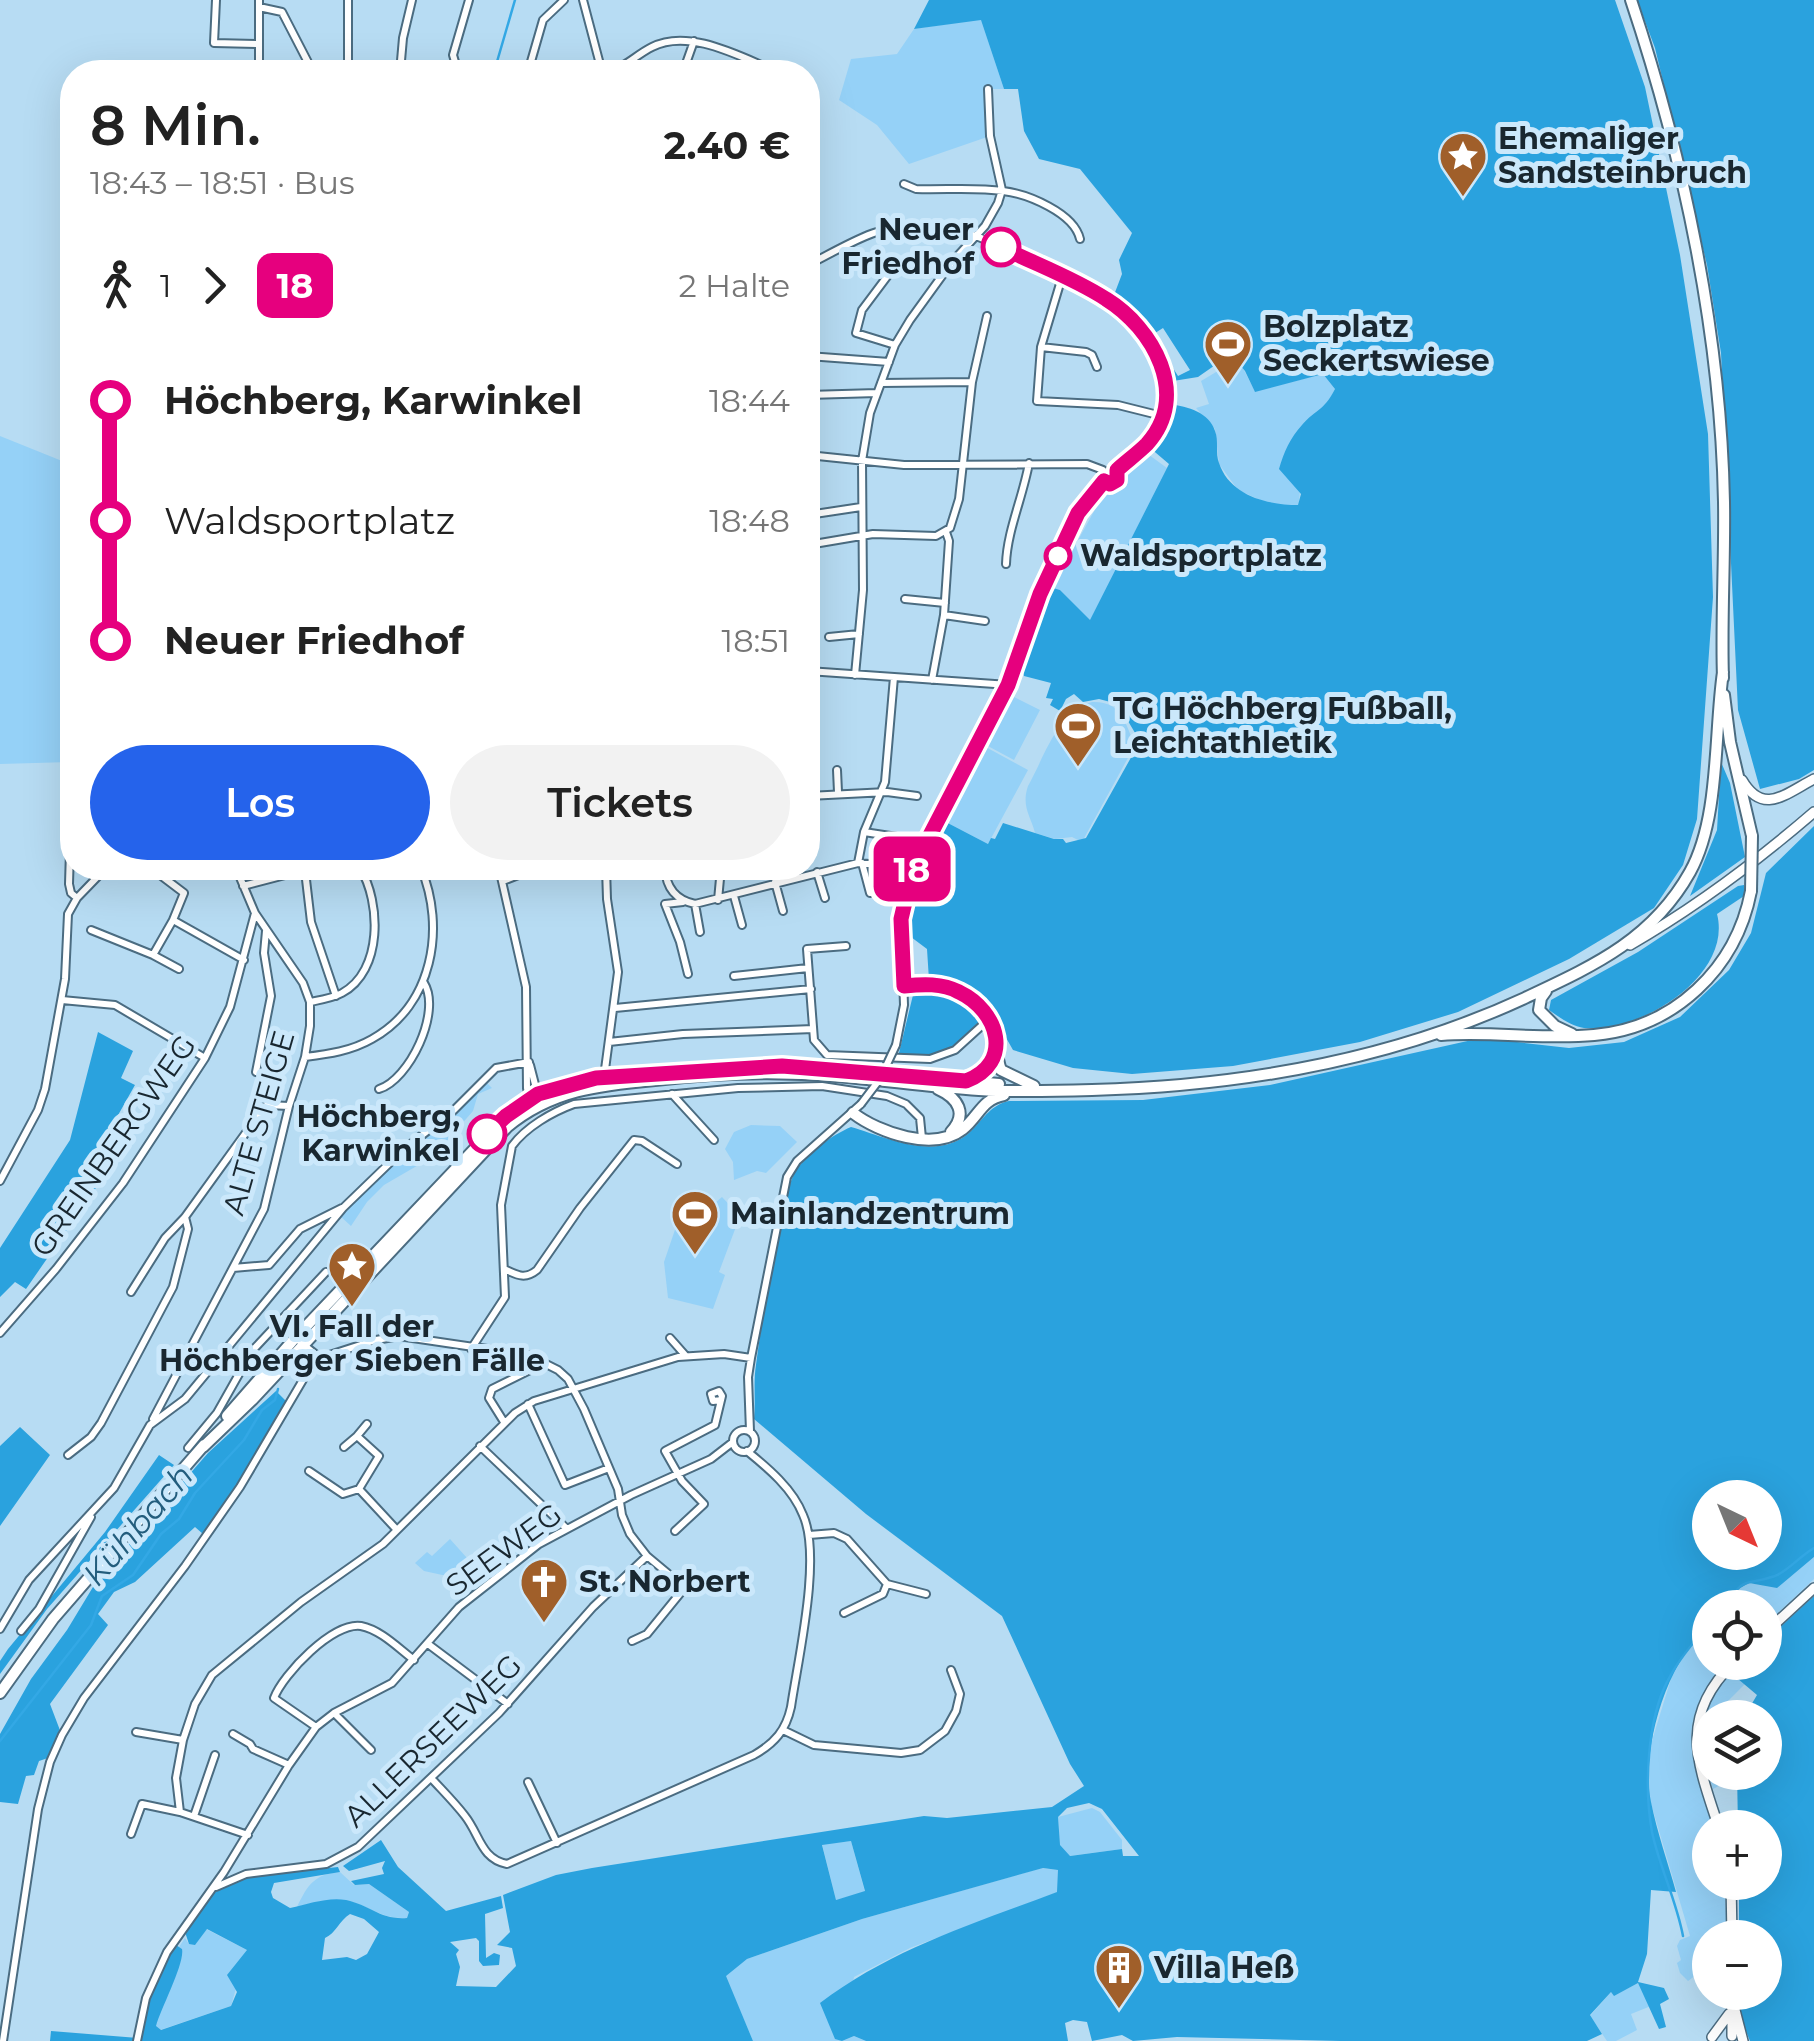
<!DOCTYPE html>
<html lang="de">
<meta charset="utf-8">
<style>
body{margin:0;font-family:Montserrat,sans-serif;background:#f2f2f2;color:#222;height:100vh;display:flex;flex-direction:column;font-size:38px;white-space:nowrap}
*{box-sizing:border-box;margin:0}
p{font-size:32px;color:#767676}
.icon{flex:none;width:55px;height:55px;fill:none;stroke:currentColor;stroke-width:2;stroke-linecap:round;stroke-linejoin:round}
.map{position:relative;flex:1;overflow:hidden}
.drawer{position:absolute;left:60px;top:60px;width:760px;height:820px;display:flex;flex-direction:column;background:#fff;border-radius:40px;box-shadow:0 10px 40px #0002}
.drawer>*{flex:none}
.badge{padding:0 20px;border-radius:15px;font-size:35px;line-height:65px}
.needle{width:65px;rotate:137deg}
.buttons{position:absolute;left:1692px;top:1480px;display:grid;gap:20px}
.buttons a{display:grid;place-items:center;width:90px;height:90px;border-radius:50%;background:#fff;box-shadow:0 10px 40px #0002;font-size:50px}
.map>.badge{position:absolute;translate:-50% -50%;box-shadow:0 0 0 5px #fff}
.legs{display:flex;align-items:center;gap:15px;height:110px;padding:0 30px;font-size:32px}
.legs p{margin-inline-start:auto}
.head{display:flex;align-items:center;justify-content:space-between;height:170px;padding:0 30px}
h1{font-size:55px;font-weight:600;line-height:75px}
.button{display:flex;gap:20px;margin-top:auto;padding:20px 30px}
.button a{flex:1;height:115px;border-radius:60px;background:#2563eb;color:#fff;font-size:40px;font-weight:600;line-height:115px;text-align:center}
.button a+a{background:#f2f2f2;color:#222}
ul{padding:0 30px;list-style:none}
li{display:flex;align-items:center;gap:35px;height:120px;font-size:38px}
li i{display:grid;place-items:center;width:15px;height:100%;margin:0 12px;background:currentColor}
li i::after{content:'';width:25px;height:25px;margin:-12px;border:8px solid;border-radius:50%;background:#fff}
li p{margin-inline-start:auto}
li:first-child i{background:linear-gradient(#0000 50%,currentColor 0)}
li:last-child i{background:linear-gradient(currentColor 50%,#0000 0)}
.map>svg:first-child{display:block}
</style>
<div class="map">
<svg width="1814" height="2041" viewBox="0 0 1814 2041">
<rect width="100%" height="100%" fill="#b7dcf3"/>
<path fill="#95d1f7" d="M981 19 1004 89H988L990 136 909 164 877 125 839 100 851 59 897 54 914 29Z
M1238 359 1255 391 1323 374 1335 389 1325 409 1304 422 1299 505H1271L1238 490 1219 464 1215 429 1196 408 1209 404 1201 381Z
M0 436 72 465C73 564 68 663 70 762L0 764Z
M1145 452 1167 468 1090 621 1060 590 1050 587 1064 551H1072L1097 506 1092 502 1101 493 1119 487 1126 471Z
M1012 696 1040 710 1014 760 986 745Z
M1092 702C1123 701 1125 724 1135 745L1082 842 1072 837 1055 839 1035 833C1031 816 1021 807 1028 786 1044 758 1058 710 1092 702Z
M982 745 1028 770 988 844 942 820Z
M486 1082 492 1088 478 1094 473 1111 446 1142V1149L384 1185 367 1202 351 1226 339 1215 418 1142 419 1149 424 1153 430 1145 425 1138 459 1111Z
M751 1125 780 1126 797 1142 766 1173 757 1171 734 1180 733 1162 725 1149 734 1132Z
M722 1197 740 1216 719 1272 725 1275 713 1309 668 1298 664 1262 679 1218 708 1209Z
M450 1539 467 1558 447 1576 424 1571 415 1563 427 1552 432 1556Z
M1814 1557V1579L1765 1625V1608H1727L1737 1590 1749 1583 1777 1587Z
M1710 1625V1662L1725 1663C1673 1724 1691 1758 1714 1827L1710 1828V1882L1725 1890 1727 1937 1710 1938V1947L1695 1951 1697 1960 1707 1958V1967L1688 1981 1680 1973 1677 1963 1681 1960 1677 1946 1680 1940 1690 1936 1649 1797 1650 1747 1674 1669 1693 1639Z
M1731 1673 1745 1684 1724 1705 1720 1717 1710 1718V1772L1732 1773V1779L1713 1789C1698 1744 1697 1707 1731 1673Z
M1092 1808 1100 1812 1122 1840V1849L1069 1856 1059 1845 1058 1817Z
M851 1841 865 1892 836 1900 822 1844Z
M1042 1868 1058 1870V1892L910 1948 854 1977 842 2041 854 2036 866 2041H753L725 1975 747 1959 862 1919Z
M340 1872 354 1885 369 1884 409 1912 407 1918C388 1919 379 1913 361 1905 340 1896 319 1901 297 1907 308 1884 315 1874 340 1872Z
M206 1929 247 1950 231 2006 160 2030 155 2026 182 1949 179 1947 185 1938 189 1944Z
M1638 1983 1651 2006 1631 2014 1637 2030 1616 2041H1607L1590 2016 1611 1992 1615 1995Z"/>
<path fill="#2aa2de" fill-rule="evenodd" d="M929 0H1615L1645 87 1680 255 1708 434 1713 597 1697 819 1683 865 1654 908 1569 959 1458 1012 1360 1042 1233 1066 1132 1074 1073 1068 1013 1050C990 1010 980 985 929 980L927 949 907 934C902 894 925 855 942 820L988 844 991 838 995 839 1003 823 1054 839H1063L1066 843 1086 838 1138 745V738L1118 704 1099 699 1083 702 1074 694 1066 699 1060 711 1050 705 1053 699 1046 698 1051 683 1024 676 1022 666 1046 589 1050 587 1060 590 1090 620 1169 464 1149 447 1170 404C1188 407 1209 412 1215 431 1219 441 1215 453 1219 463 1230 496 1268 505 1298 505L1301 494 1279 469C1284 452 1290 438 1302 425 1317 408 1323 412 1335 389L1323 374 1255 392 1245 371 1231 354 1198 377 1173 381 1166 357 1178 376 1190 370 1163 328 1152 335 1134 310 1114 295 1122 274 1119 260 1132 233 1080 169 1039 159 1024 131 1018 89H1004L981 20 914 29Z
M1637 0H1814V770L1799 779 1760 789 1738 710 1721 353 1707 265 1655 48Z
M1721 762 1730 783 1745 857 1690 896 1717 830Z
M1814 826V1557L1777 1588 1749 1583 1737 1590 1727 1607 1710 1608V1625C1667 1659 1640 1750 1651 1802 1657 1832 1668 1863 1676 1892L1651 1890 1647 1954 1638 1982 1664 1988 1669 1999 1660 2004 1666 2027 1659 2029 1638 1983 1614 1996 1611 1992 1590 2015 1602 2034 1587 2041H1340L1177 2037 1133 2041 1122 2035 1092 2041 1087 2022 1073 2020 1065 2023 1068 2041H866L854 2036 842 2041 835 2039 820 2003C891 1949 975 1923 1057 1892L1058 1870 1043 1868 862 1919 747 1959 726 1976 753 2041H50L51 2031 138 2038 145 2007 170 1951 176 1945 182 1949C185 1963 161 2008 156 2026L161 2030 231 2006 237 1992 227 1975 247 1950 207 1929 195 1945 189 1944 185 1932C193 1921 200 1908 208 1899 236 1868 299 1872 338 1867L340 1872 274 1883 271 1892 273 1898 290 1908C309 1904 327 1897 346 1900 370 1905 380 1920 407 1918L409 1912 369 1884 355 1885 351 1881 384 1874 382 1868 385 1861 349 1871 343 1866 381 1840 398 1867 446 1911 501 1896 503 1908 485 1914 486 1958 494 1953 500 1955 499 1965 483 1966 479 1961V1941L476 1938 450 1942 459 1950 456 1954 460 1967 456 1986 496 1987 516 1966 512 1948 497 1945 510 1932 503 1895 556 1875 592 1868 924 1816 947 1818 1052 1807 1084 1786 1070 1764 1002 1616 866 1514 754 1419C756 1401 753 1383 756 1365 761 1328 779 1194 797 1169 809 1152 832 1135 851 1127 888 1138 940 1163 972 1130 985 1117 991 1105 1009 1101L1143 1100 1270 1085 1481 1038 1569 1048 1624 1042 1680 1017 1729 970 1751 933 1766 873ZM1710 1498H1765V1552H1710ZM1089 1803 1102 1809 1139 1856H1123L1122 1849 1070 1856 1060 1845 1058 1817 1067 1808ZM851 1841 865 1891 836 1900 822 1845ZM350 1914 364 1919 379 1932 367 1954 356 1960 347 1957 322 1960 325 1938C336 1933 339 1921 350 1914Z
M1744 885V896L1717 914C1733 976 1639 1034 1584 1028 1571 1026 1559 1017 1549 1010L1551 1000 1638 952 1738 886Z
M943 989 970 1002 981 1014 976 1031 941 1057H898L913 995 920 990Z
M98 1032 133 1051 121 1078 135 1085 95 1156 108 1163 106 1167 109 1169 26 1289 15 1282 0 1297V1248L70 1140Z
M276 1391 286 1401 244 1475 203 1534 195 1527 135 1582 114 1592 98 1614 108 1625 50 1704 61 1733 48 1758 39 1761 34 1775 26 1776 18 1804 0 1802V1734L31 1679 67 1630 93 1587 153 1516 208 1453Z
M20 1427 50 1455 0 1526V1446Z
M159 1455 174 1465 47 1609 0 1674V1661L8 1649 105 1532Z
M1814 1596V2041H1750L1742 2021 1739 1993 1765 1992V1938L1739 1937V1883L1765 1882V1828L1738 1827 1737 1773 1765 1772V1718L1744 1717 1757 1695 1731 1673 1742 1663 1765 1662V1641Z"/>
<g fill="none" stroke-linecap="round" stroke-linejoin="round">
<path stroke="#33a8e5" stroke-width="2.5" d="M494 72 515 0
M1725 1608C1745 1573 1744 1587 1775 1576 1788 1571 1801 1555 1814 1548
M0 1741 91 1625 102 1596 133 1575 161 1534 179 1519 195 1493 244 1440 262 1410 275 1400 278 1389
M1683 1936C1676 1899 1659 1866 1652 1832 1644 1788 1647 1719 1668 1680 1679 1659 1694 1641 1710 1624"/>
<g stroke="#4b6c81" stroke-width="10">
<path id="street" d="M216 0 214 43 259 44
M583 0 602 72
M259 7 282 12 313 72
M259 72V0
M348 72V0
M400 72 403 38 412 0
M458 72 453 55 469 0
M528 72 543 20 564 0
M605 72C626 68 634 56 652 47 688 28 739 56 773 70
M683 72 694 41
M749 72 753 62
M904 184 916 189C945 190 975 187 1003 191 1028 194 1074 213 1080 239
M808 243 816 261
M808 265C844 247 879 223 921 225 966 226 1004 248 1043 267 1067 279 1095 289 1117 306 1159 337 1187 401 1146 445 1137 454 1126 462 1117 469
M1062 277 1041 347 1037 401 1118 405 1162 416
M895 345 856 333 862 310 898 262
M1041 347 1086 352 1092 355 1097 367
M808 356 889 362
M881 383 972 382
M808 395 877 393
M808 455 904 465 1087 464 1103 470
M1104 481 1115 482 1119 476 1117 469
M808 515 861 507
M808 545 873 534 936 536 950 528 959 499 972 382 987 316
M1006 564C1007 531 1023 497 1029 463
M905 599 945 603
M944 615 985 621
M829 637 859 634
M808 671 1009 685
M855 675 863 590 862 461 870 413 895 345 910 320 952 262 985 226 998 203 1002 190 990 136 988 89
M932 680 944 615 949 541 946 532
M837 770 838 792
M72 782 69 884 71 893 77 898
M808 796 887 792 917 796
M864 832 897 837
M858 863 864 832 885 782 894 677
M862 863 870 893
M151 868 184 893 173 920 244 960
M499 868 526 987 527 1088 529 1099 533 1100
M665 868C666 888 676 900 695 904L858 863 913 868
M305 871 311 922 336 996
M817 872 825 898
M639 875 665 874
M503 881 536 868
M775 882 783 911
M243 886 312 868
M734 896 742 925
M718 900 721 868
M683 902 665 904 680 942 688 974
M695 904 700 932
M173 920 153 955 179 969
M91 930 153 955
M846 946 807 949 814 1040 827 1055 930 1059 955 1050 988 1020
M734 976 808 968
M62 1000 115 1005 205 1058
M310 1002C320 1000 333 998 342 993 383 971 381 902 360 868
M615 1008 811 989
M609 1042 683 1034 813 1029
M896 1045 904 1005 901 919 913 868 1009 685 1040 594 1078 513 1104 481
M305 1057C329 1054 351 1051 372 1039 433 1005 446 928 421 868
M530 1065 538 1096
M256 1072 271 996 264 953 266 931
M604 1077 618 972 607 899 606 868
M379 1089C409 1080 442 1012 424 983
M672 1094 714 1140
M0 1181 38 1110 45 1089 65 979 68 914 77 898 106 868
M233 1268 269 1265 300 1229 342 1208
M504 1269C517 1275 525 1280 537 1270L580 1208 634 1140 642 1141 677 1164
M131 1292 165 1238 185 1217 263 1109 267 1105 289 1106
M277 1323 320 1358 376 1340 399 1336 528 1355 558 1370 568 1379 584 1409 618 1489 622 1515 630 1534 647 1556 677 1581 682 1591 647 1634 632 1641
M0 1333 56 1269 123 1183 205 1058 230 1007 255 913
M670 1338 685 1355
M471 1349 505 1297 501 1205 512 1146C526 1127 552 1112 574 1104L738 1088 822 1086 887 1096 906 1104 920 1118 922 1138
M528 1404 565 1485 609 1468
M153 1419 264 1209 289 1106 305 1057 310 1026V1002L303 983 255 913 236 868
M504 1422 489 1398 492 1389 544 1363
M733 1441a11 11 0 1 1 22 0a11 11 0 1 1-22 0Z
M750 1431 748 1377 751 1358 787 1177 797 1161 861 1104
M357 1436 367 1424
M480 1446 566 1528
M344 1447 357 1436 379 1456 359 1489 397 1530
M188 1448 217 1413 252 1351 326 1272
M68 1455 91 1437 101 1423 173 1287 188 1229 185 1217
M309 1471 343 1494 359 1489
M675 1531 704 1504 682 1481 665 1451 715 1425 722 1396 719 1391 711 1394 713 1401 721 1400
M809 1535 834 1533 847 1539 887 1584 883 1594 844 1613
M887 1584 926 1594
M0 1629 29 1580 114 1488 150 1425 185 1399 343 1208 402 1151 454 1110 496 1068 529 1062
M21 1631 39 1609 91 1517
M428 1644 508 1704
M334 1713 371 1750
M316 1727 274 1698C283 1674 333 1622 361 1626 381 1630 398 1648 414 1660
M783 1730 814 1745 901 1753 920 1750 945 1731 956 1711 960 1694 951 1670
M136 1732 183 1740
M233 1734 250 1744 253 1749 289 1765
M432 1779C443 1791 455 1803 465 1816 480 1835 481 1859 507 1864L754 1755C775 1743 786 1730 791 1707 798 1659 822 1557 803 1515 793 1489 768 1468 747 1451
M528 1782 557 1843
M194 1816 215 1755
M131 1834 142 1804 180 1812
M248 1835 180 1812 176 1778 183 1740 195 1704 212 1675 301 1602 383 1544 515 1413 534 1401 678 1357 724 1354 751 1358
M216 1887 246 1874 326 1864 358 1847 499 1713 593 1607 647 1556
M3 2041 38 1809 50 1762 62 1735 84 1698 185 1566 240 1487 317 1356
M137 2041 146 1998 167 1952 224 1872 289 1765 316 1727 334 1713 392 1683 459 1607 539 1544 631 1495 711 1459 733 1442"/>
</g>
<g stroke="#4b6c81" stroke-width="12">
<path id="secondary" d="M1742 780C1763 816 1785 794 1814 779
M1630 945C1696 907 1756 862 1814 812
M1765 1633 1814 1588
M1719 1828C1697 1762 1678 1717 1734 1662
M1731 1882 1732 1938
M1735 2010 1743 2041
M1732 2036V1992
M1712 2037 1729 2014"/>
</g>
<g stroke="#4b6c81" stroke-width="14">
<path id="primary" d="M1631 0C1684 159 1721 335 1724 502 1725 561 1721 620 1723 678
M1724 695 1730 742 1752 836
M904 986C940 983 984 990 994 1032 997 1045 996 1058 1001 1070L1034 1086
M1546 991 1541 998 1539 1010 1555 1026 1572 1034
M1441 1035C1492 1031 1543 1040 1594 1035 1674 1028 1736 969 1751 891
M861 1072 999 1084
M967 1080 989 1069 996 1052
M938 1089C958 1098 968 1114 951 1132
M853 1113C879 1133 934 1152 963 1129 979 1116 982 1099 1004 1095
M227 1416 295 1338 506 1116C554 1079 606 1077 665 1072
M203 1447 252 1400 507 1127C551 1090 600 1085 655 1080 715 1073 776 1071 836 1076 884 1080 931 1087 979 1090 1016 1092 1055 1091 1092 1090 1241 1086 1389 1061 1525 998 1593 966 1652 940 1690 872 1720 818 1714 734 1723 672
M0 1693 53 1619 204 1445"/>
</g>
<use href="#street" stroke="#fff" stroke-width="6"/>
<use href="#secondary" stroke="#fff" stroke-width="9"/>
<use href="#primary" stroke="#fff" stroke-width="10"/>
<g stroke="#4b6c81" stroke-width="10" stroke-linecap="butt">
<path id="street-bridge" d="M861 1104 880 1079 896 1045"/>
</g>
<g stroke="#4b6c81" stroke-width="14" stroke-linecap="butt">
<path id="primary-bridge" d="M1751 891 1752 836"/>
</g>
<use href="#street-bridge" stroke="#fff" stroke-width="6"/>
<use href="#primary-bridge" stroke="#fff" stroke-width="10"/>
</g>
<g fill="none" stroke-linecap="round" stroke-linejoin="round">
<g stroke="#fff" stroke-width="22">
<path id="line-1" d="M487 1134 506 1116 538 1094 596 1078 782 1066 966 1081C1014 1063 999 1011 959 992 942 983 923 984 904 986L901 919 913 868 1008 685 1040 594 1078 513 1104 481 1110 484 1117 480V470C1127 461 1138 453 1147 444 1191 395 1153 328 1106 299 1074 278 1035 264 1001 247"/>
</g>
<use href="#line-1" stroke="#e6007e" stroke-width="15"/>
</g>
<defs>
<g id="sight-pin" transform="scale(2.5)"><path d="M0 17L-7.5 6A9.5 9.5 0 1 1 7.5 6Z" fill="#a05f2a" stroke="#cbe8fb"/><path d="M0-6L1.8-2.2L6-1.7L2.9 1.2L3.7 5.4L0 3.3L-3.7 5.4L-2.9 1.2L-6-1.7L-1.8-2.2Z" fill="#fff"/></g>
<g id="stadium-pin" transform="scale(2.5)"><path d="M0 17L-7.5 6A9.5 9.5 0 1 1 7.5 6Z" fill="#a05f2a" stroke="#cbe8fb"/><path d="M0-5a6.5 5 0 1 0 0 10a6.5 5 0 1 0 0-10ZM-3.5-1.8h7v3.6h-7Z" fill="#fff"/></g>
<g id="church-pin" transform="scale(2.5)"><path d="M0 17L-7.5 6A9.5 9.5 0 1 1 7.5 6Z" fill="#a05f2a" stroke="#cbe8fb"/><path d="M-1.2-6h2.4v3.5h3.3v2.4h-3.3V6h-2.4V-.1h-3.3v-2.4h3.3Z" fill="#fff"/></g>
<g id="building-pin" transform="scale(2.5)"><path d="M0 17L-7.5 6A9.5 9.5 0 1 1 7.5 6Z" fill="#a05f2a" stroke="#cbe8fb"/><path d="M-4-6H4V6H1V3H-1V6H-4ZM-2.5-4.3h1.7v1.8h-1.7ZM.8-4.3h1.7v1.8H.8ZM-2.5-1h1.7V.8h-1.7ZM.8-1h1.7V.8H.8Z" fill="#fff"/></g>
</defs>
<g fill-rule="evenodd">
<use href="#sight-pin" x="1463" y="156"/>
<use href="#stadium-pin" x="1228" y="344"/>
<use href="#stadium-pin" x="1078" y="726"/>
<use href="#stadium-pin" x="695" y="1214"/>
<use href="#sight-pin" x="352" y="1266"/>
<use href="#church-pin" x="544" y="1582"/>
<use href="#building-pin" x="1119" y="1968"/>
</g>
<g fill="#fff" stroke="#e6007e" stroke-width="5">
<circle cx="1001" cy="247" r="18"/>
<circle cx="1058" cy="556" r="12"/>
<circle cx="487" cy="1134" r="18"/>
</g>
<g text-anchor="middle" stroke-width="10" stroke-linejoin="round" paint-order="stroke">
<g font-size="30" font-weight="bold" fill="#192730" stroke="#cbe8fb" text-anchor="start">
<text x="1498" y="149">Ehemaliger<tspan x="1498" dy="34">Sandsteinbruch</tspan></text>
<text x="1263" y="337">Bolzplatz<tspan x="1263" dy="34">Seckertswiese</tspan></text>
<text x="1113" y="719">TG Höchberg Fußball,<tspan x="1113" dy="34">Leichtathletik</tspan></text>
<text x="730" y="1224">Mainlandzentrum</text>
<text x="352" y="1337" text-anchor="middle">VI. Fall der<tspan x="352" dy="34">Höchberger Sieben Fälle</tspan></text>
<text x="579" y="1592">St. Norbert</text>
<text x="1154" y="1978">Villa Heß</text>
</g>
<g font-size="30" font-weight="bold" fill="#192730" stroke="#cbe8fb" text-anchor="end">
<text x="974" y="240">Neuer<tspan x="974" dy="34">Friedhof</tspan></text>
<text x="1080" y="566" text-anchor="start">Waldsportplatz</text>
<text x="460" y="1127">Höchberg,<tspan x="460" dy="34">Karwinkel</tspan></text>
</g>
<g font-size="30" fill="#192730" stroke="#cbe8fb">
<text transform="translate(259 1123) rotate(-74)" y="10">ALTE STEIGE</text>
<text transform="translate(114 1146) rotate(-55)" y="10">GREINBERGWEG</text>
<text transform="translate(504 1550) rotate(-36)" y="10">SEEWEG</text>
<text transform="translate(433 1741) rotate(-44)" y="10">ALLERSEEWEG</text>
</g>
<g font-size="32" font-style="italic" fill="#235d7d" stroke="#cbe8fb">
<text transform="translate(138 1525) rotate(-49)" y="11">Kühbach</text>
</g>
</g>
</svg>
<div class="buttons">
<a><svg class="needle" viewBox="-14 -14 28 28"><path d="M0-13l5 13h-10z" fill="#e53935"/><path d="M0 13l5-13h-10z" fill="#767676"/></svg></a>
<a><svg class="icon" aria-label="locate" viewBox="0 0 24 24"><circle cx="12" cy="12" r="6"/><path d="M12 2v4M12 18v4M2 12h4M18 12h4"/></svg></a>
<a><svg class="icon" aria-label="layers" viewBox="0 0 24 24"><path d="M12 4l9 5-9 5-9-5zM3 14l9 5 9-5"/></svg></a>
<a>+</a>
<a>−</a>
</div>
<b class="badge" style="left:912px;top:869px;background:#e6007e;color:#fff">18</b>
<section class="drawer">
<div class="head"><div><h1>8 Min.</h1><p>18:43 – 18:51 · Bus</p></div><b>2.40 €</b></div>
<div class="legs"><svg class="icon" aria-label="walk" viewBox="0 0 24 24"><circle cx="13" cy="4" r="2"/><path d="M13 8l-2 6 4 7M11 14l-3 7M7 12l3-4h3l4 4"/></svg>1<svg class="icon" aria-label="forward" viewBox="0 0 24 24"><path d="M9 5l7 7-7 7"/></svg><b class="badge" style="background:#e6007e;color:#fff">18</b><p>2 Halte</p></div>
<ul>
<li><i style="color:#e6007e"></i><b>Höchberg, Karwinkel</b><p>18:44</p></li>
<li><i style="color:#e6007e"></i><span>Waldsportplatz</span><p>18:48</p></li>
<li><i style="color:#e6007e"></i><b>Neuer Friedhof</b><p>18:51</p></li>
</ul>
<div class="button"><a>Los</a><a>Tickets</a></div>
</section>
</div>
